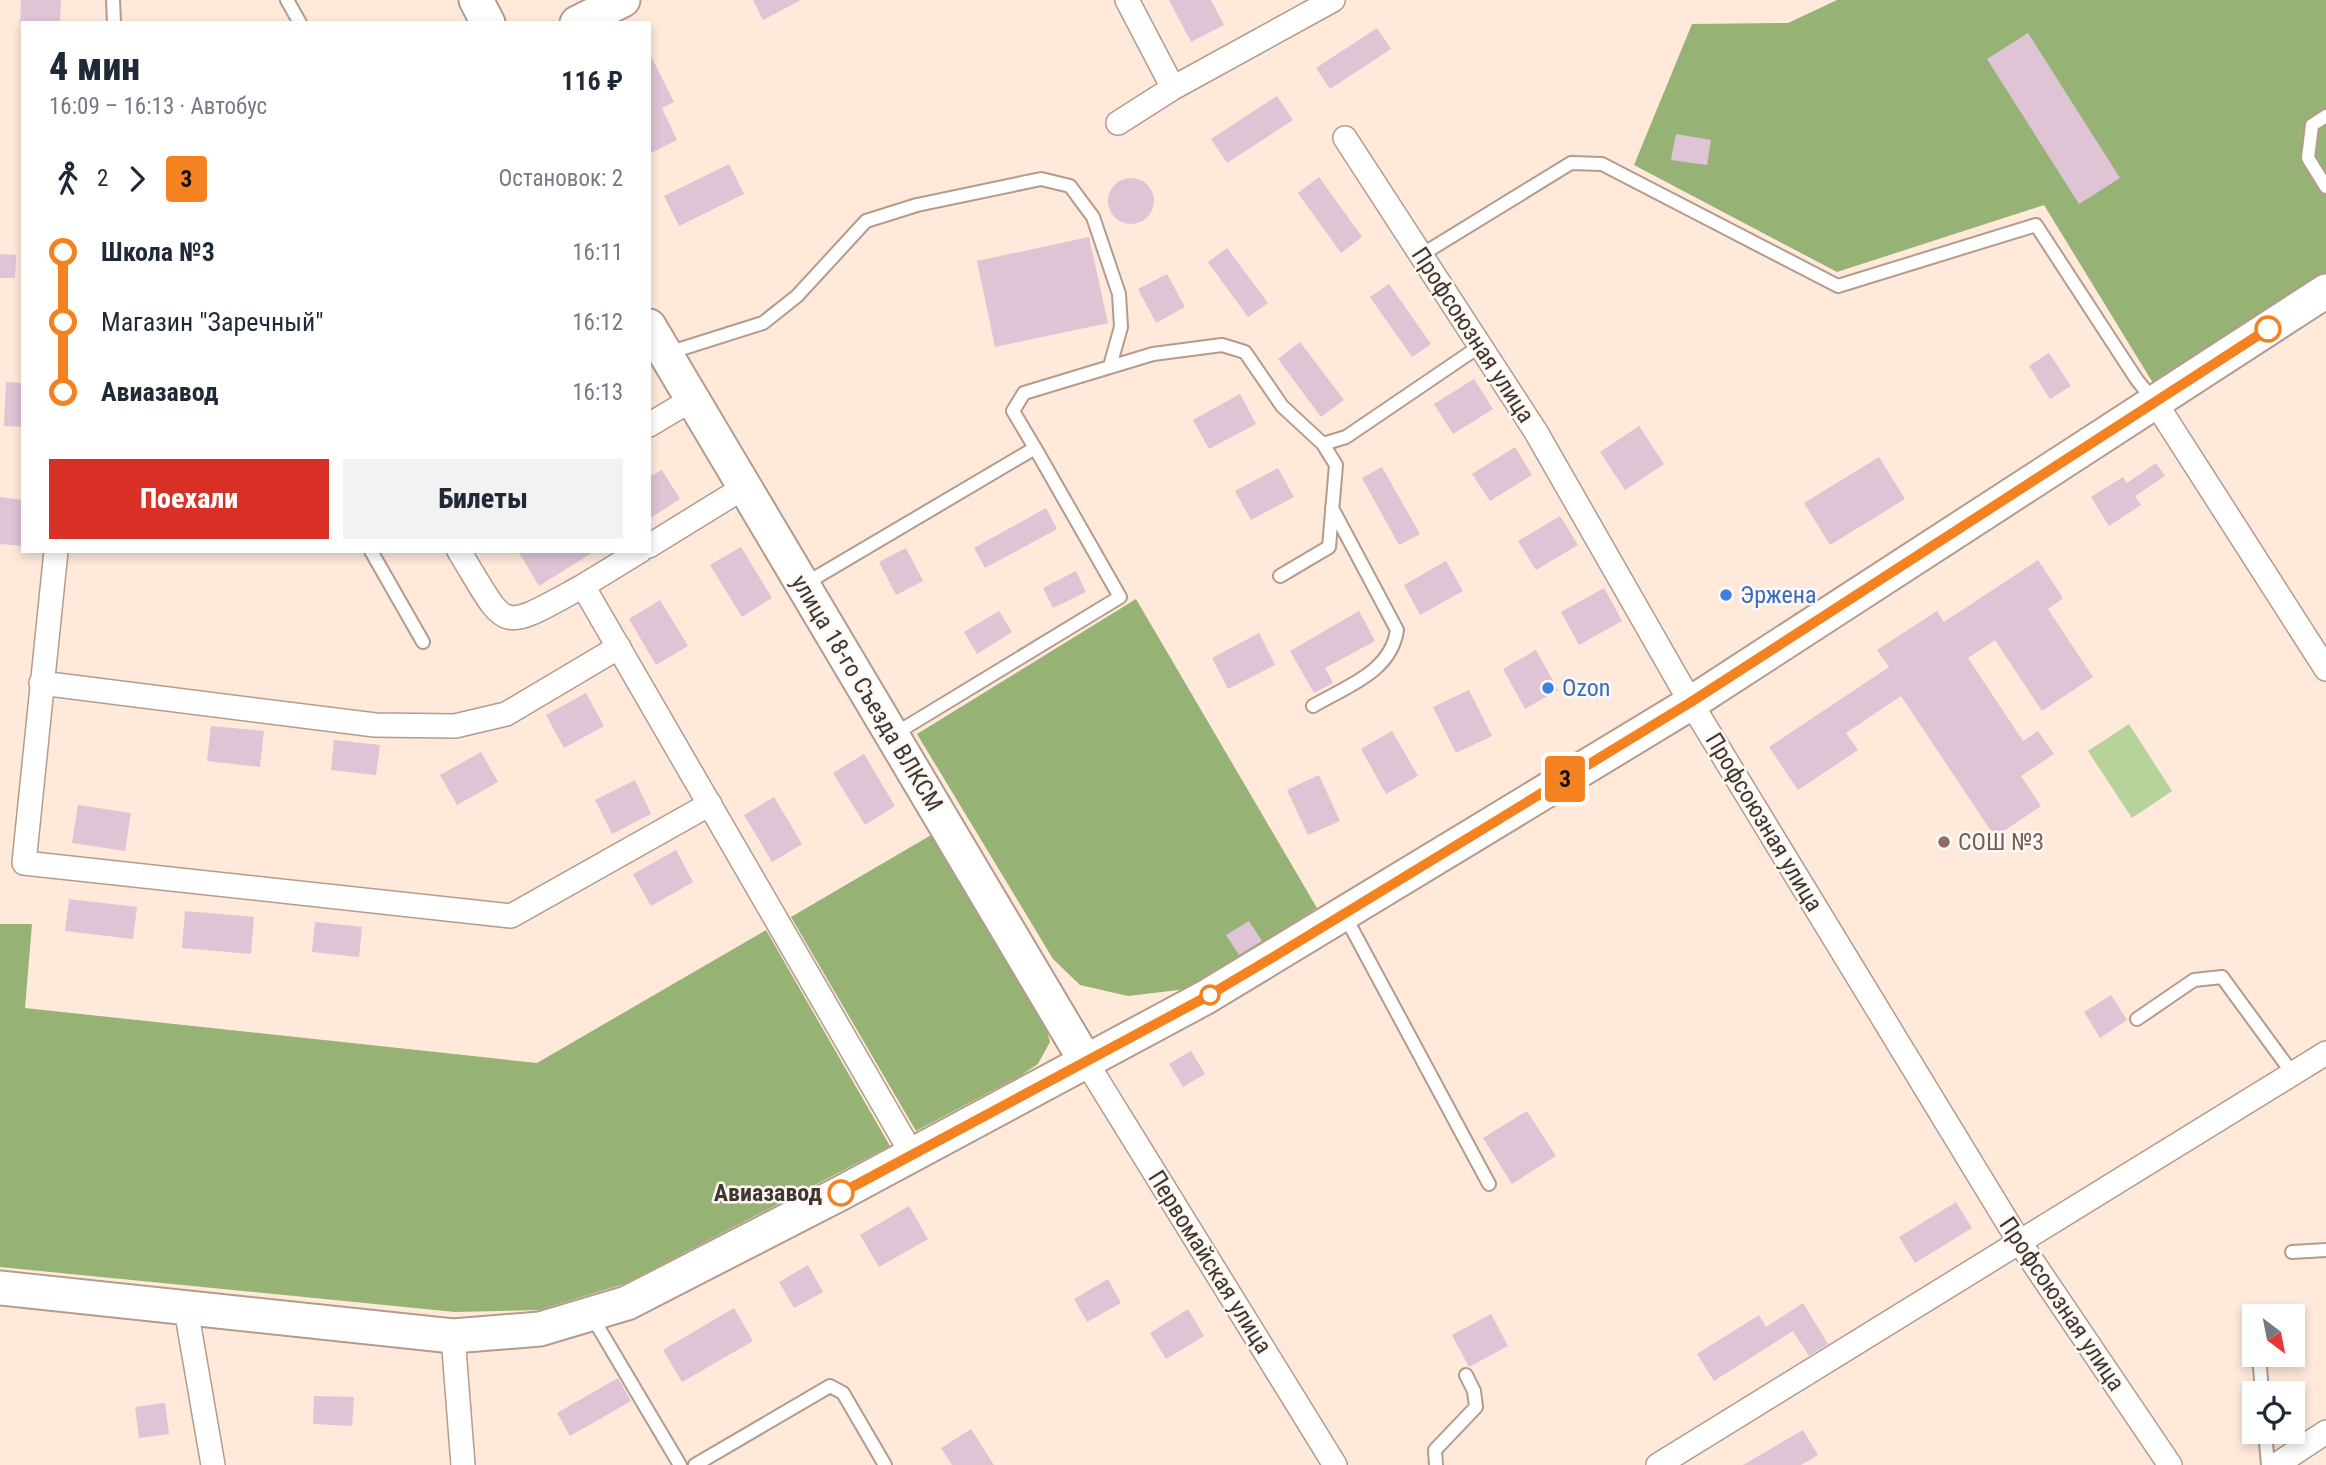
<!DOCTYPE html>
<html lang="ru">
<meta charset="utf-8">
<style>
body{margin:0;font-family:"Roboto Condensed",sans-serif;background:#f2f2f3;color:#1f2937;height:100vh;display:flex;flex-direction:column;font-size:26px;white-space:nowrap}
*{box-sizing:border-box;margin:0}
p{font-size:23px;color:#747a83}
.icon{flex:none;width:38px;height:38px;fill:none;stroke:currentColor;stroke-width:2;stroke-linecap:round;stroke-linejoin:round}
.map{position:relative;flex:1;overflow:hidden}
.side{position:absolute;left:21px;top:21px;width:630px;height:532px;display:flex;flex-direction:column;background:#fff;border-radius:0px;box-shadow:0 4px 10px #0003}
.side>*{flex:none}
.badge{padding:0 14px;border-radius:5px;font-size:24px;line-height:46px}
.needle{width:46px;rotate:148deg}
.tools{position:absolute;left:2242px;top:1304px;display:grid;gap:14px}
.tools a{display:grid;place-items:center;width:63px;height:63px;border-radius:0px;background:#fff;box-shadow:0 4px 10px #0003;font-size:35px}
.map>.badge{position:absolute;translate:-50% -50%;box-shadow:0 0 0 4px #fff}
.legs{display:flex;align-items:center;gap:10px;height:77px;padding:0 28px;font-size:23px}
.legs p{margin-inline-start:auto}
.head{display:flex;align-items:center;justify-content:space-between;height:119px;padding:0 28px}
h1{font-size:38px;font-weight:800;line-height:52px}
.button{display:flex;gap:14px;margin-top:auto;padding:14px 28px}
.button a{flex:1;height:80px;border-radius:0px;background:#d93025;color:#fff;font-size:28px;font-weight:800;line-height:80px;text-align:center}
.button a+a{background:#f2f2f3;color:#1f2937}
ul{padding:0 28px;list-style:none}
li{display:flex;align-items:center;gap:24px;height:70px;font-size:26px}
li i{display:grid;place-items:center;width:10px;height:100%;margin:0 9px;background:currentColor}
li i::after{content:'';width:18px;height:18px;margin:-9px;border:5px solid;border-radius:50%;background:#fff}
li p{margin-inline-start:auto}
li:first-child i{background:linear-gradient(#0000 50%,currentColor 0)}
li:last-child i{background:linear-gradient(currentColor 50%,#0000 0)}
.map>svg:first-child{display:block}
</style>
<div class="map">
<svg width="2326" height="1465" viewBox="0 0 2326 1465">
<rect width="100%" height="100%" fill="#fee9db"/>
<path fill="#b8d29c" d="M2129 724 2172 791 2132 818 2088 751Z"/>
<path fill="#96b375" d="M1837 0H2326V273L2153 383 2044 205 1837 272 1634 165 1692 24 1788 23Z
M1136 599 1317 908 1187 989 1128 996 1080 985 1053 959 917 734Z
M938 831 1042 1011 1050 1042 1038 1064 1020 1076 916 1131 791 917Z
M0 924H32L25 1008 537 1063 766 930 890 1146 624 1284 539 1310 455 1312 0 1267Z"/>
<path fill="#dec4d5" d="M21 0H61L60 23H20Z
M753 0H801L763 20Z
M1169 0H1211L1224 25 1191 42Z
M1377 28 1391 49 1330 89 1316 68Z
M2028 33 2120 178 2079 204 1987 59Z
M649 52 674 102 662 108 677 140 649 154Z
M1277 96 1293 120 1227 163 1211 139Z
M1676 134 1711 140 1707 165 1671 160Z
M729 164 744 194 679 226 664 196Z
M1319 177 1362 237 1341 253 1298 193Z
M1108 201a23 23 0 1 1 46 0a23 23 0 1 1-46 0Z
M1089 237 1108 323 995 347 977 261Z
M1227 248 1268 303 1248 317 1208 262Z
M0 254 16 255 15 278H0Z
M1167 274 1185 307 1156 323 1138 289Z
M1389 284 1431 344 1412 357 1370 297Z
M1300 342 1344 400 1321 417 1278 359Z
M2049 353 2071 386 2050 399 2029 366Z
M1474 379 1493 409 1453 434 1434 404Z
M6 382 23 383V427L4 426Z
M1240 394 1256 424 1209 449 1193 420Z
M1639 426 1664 464 1625 490 1600 452Z
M1515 447 1532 475 1490 501 1472 474Z
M1879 457 1905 499 1830 545 1804 503Z
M2156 463 2165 476 2135 496 2141 505 2109 526 2091 497 2123 477 2127 483Z
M1382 467 1420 534 1399 545 1362 478Z
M1278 468 1294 497 1251 520 1235 491Z
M662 470 680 499 649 519V477Z
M0 497 23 500V546L0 544Z
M1046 508 1057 529 985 568 974 548Z
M1560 516 1578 545 1536 570 1518 541Z
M741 547 772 598 742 617 710 565Z
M906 548 923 581 896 595 879 562Z
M518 551H595L539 586Z
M2038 560 2063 598 2048 609 2093 677 2042 711 1995 640 1968 658 2023 741 2038 731 2054 754 2021 776 2041 806 1995 837 1901 696 1846 733 1858 750 1798 790 1769 747 1889 667 1877 650 1937 611 1944 622Z
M1446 561 1463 591 1420 615 1404 585Z
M1076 571 1086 592 1053 608 1043 588Z
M1604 588 1622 621 1579 645 1561 612Z
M660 600 688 646 656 665 629 619Z
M999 611 1012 632 977 654 964 632Z
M1359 611 1375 641 1325 668 1333 683 1314 693 1290 651Z
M1259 633 1275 665 1228 689 1212 658Z
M1536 650 1558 690 1525 709 1503 669Z
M1469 690 1492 736 1456 753 1433 707Z
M586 693 604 726 564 748 546 715Z
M211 726 264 731 260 767 207 761Z
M1392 731 1418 776 1386 794 1361 749Z
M334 740 380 745 376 775 331 770Z
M481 752 498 782 457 805 440 775Z
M864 754 895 806 865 825 833 773Z
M1319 775 1340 821 1308 835 1287 790Z
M635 780 651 814 612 834 595 800Z
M774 797 802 844 772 862 744 815Z
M78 805 131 813 125 851 72 843Z
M676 850 693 882 651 906 633 874Z
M69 899 137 907 133 939 65 931Z
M185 911 254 917 251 954 182 948Z
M1249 921 1262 941 1239 955 1226 935Z
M315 922 362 927 359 957 312 952Z
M2111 995 2127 1020 2100 1038 2084 1012Z
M1191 1051 1205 1074 1183 1087 1169 1064Z
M1527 1111 1556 1156 1512 1184 1483 1138Z
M1956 1202 1972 1228 1915 1263 1899 1237Z
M909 1206 928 1239 879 1267 860 1235Z
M808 1265 823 1292 794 1308 779 1282Z
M1108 1279 1121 1303 1087 1322 1074 1299Z
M1803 1303 1828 1344 1809 1356 1793 1331 1714 1381 1697 1354 1759 1315 1766 1327Z
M734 1308 753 1341 682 1382 663 1350Z
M1188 1309 1204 1336 1166 1359 1150 1333Z
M1491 1314 1508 1346 1469 1367 1452 1335Z
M618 1378 631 1401 570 1436 557 1413Z
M314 1396 354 1397 352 1426 313 1424Z
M165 1403 169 1434 139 1438 135 1407Z
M971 1429 994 1465H952L941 1448Z
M1803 1430 1818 1455 1801 1465H1743Z"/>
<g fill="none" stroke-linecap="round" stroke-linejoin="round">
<g stroke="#b49b8b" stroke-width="16">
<path id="lane" d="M113 0 114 23
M287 0 300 23
M2326 116 2312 125 2308 158 2326 187
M1421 255 1571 163 1602 164 1838 286 2036 225 2137 380 2155 402
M668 353 763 323 797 296 866 221 917 205 1041 179 1070 186 1093 217 1119 294 1121 327 1110 366
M1035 448 1013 411 1024 393 1153 354 1222 345 1245 352 1282 406 1323 444 1346 437 1480 346
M371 551 423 642
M1280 576 1329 547 1336 465 1323 444
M803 585 1035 448 1120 597 893 735
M1313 706C1347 686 1391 672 1397 630L1332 508
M1345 916 1489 1184
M2137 1019 2194 980 2222 977 2293 1074
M2292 1252 2326 1250
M591 1315 680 1465
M2259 1354 2262 1393
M2265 1432 2268 1465
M695 1465 830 1386 843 1393 885 1465
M1436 1465 1435 1450 1476 1407 1474 1391 1466 1375"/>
</g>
<g stroke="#b49b8b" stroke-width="26">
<path id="street" d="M1127 0 1173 88 1333 0
M1118 123 1173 88
M1345 138 1536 432 1691 703 2020 1243 2170 1465
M2155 402 2326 669
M649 425 691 400
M649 546 743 488
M56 551 24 863 511 916 710 804
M459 551C509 633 497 633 583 586
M640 551 583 586 912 1154
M41 683 375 725 455 726 506 714 619 647
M1085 1060 1335 1465
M186 1309 213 1465
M453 1336 463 1465
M1658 1465 2326 1053
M2276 1465 2326 1432"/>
</g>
<g stroke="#b49b8b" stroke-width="37">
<path id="secondary" d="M476 0 488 23
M577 23 623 0
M649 326 1085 1060
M0 1288 453 1336 540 1329 627 1303 841 1193 1206 997 1691 703 2326 291"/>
</g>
<use href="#lane" stroke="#fff" stroke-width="12"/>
<use href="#street" stroke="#fff" stroke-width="23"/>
<use href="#secondary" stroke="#fff" stroke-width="33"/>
</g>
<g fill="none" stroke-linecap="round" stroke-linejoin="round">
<g stroke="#fff" stroke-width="16">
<path id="line-1" d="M841 1193 1206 997 1275 956 1691 702 2268 329"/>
</g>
<use href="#line-1" stroke="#f58220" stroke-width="10"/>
</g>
<g fill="#fff" stroke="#f58220" stroke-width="3.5">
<circle cx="2268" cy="329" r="12"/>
<circle cx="1210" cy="995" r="9"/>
<circle cx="841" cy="1193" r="12"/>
</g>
<g fill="#3f7fe0" stroke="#fff9f6" stroke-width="2.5">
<circle cx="1726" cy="595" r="7"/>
<circle cx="1548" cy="688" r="7"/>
</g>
<circle fill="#8d6e63" stroke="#fff9f6" stroke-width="2.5" cx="1944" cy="842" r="7"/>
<g text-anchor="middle" stroke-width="5" stroke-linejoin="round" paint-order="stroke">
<g font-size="24" fill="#413730" stroke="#fff9f6">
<text transform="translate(1473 335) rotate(57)" y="8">Профсоюзная улица</text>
<text transform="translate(867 693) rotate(59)" y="8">улица 18-го Съезда ВЛКСМ</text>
<text transform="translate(1764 822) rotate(59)" y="8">Профсоюзная улица</text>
<text transform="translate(1210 1262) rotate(58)" y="8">Первомайская улица</text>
<text transform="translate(2062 1304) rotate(56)" y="8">Профсоюзная улица</text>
</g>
<g font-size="24" fill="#366cbe" stroke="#fff9f6" text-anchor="start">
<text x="1740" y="603">Эржена</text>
<text x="1562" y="696">Ozon</text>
</g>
<g font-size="24" fill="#785e54" stroke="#fff9f6" text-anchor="start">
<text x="1958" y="850">СОШ №3</text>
</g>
<g font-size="24" font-weight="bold" fill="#413730" stroke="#fff9f6" text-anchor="end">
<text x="822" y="1201">Авиазавод</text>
</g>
</g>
</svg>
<div class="tools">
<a><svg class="needle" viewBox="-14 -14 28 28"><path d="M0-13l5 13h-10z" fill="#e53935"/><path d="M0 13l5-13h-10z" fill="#747a83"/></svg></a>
<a><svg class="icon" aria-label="locate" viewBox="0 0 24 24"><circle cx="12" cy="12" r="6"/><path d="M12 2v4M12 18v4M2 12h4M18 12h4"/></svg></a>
</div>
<b class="badge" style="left:1565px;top:779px;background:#f58220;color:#111">3</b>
<section class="side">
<div class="head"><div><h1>4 мин</h1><p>16:09 – 16:13 · Автобус</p></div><b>116 ₽</b></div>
<div class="legs"><svg class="icon" aria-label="walk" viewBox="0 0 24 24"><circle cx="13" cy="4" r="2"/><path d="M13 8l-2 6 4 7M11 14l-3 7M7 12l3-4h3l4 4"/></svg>2<svg class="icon" aria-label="forward" viewBox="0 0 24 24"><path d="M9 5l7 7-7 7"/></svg><b class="badge" style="background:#f58220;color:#111">3</b><p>Остановок: 2</p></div>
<ul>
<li><i style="color:#f58220"></i><b>Школа №3</b><p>16:11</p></li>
<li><i style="color:#f58220"></i><span>Магазин &quot;Заречный&quot;</span><p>16:12</p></li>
<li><i style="color:#f58220"></i><b>Авиазавод</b><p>16:13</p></li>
</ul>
<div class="button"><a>Поехали</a><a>Билеты</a></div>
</section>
</div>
